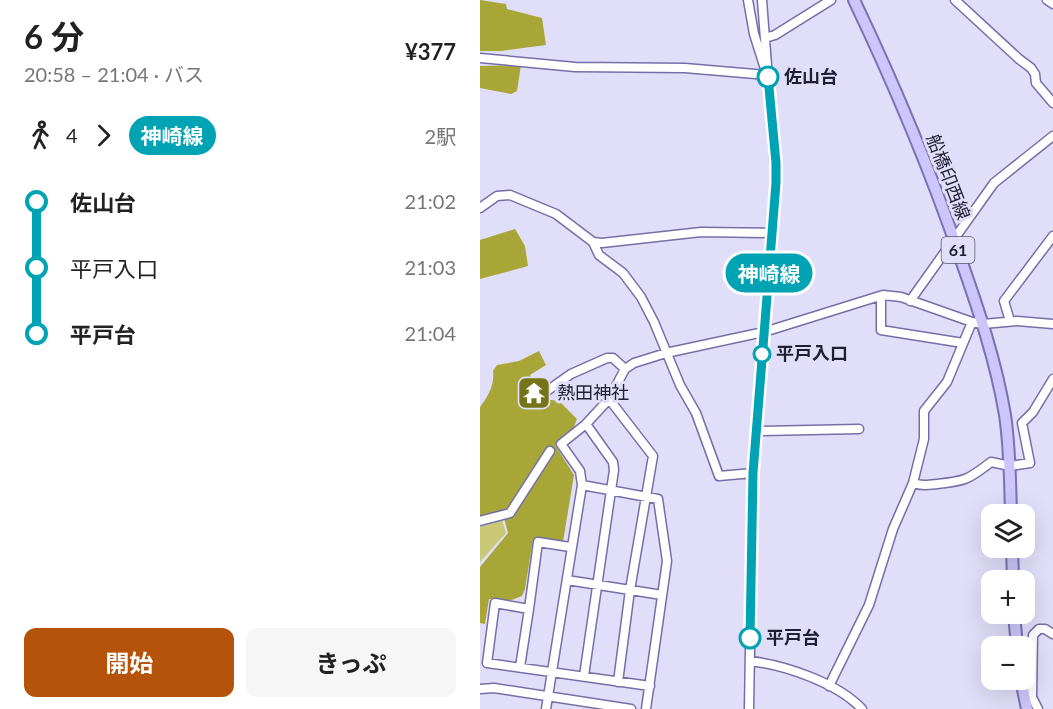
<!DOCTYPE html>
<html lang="ja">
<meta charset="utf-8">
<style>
body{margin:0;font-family:Lato,"Noto Sans JP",sans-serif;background:#f6f6f6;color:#222;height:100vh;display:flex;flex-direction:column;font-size:22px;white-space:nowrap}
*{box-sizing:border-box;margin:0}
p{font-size:20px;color:#767676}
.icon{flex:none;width:33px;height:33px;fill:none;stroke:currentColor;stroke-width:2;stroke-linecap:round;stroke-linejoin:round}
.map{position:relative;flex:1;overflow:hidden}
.sheet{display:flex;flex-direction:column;background:#fff;width:480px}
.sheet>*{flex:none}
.badge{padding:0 12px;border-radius:20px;font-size:21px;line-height:39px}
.fabs{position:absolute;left:501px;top:504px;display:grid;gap:12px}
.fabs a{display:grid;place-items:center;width:54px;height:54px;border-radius:12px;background:#fff;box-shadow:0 6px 24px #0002;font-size:30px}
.map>.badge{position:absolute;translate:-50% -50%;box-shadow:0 0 0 3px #fff}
.legs{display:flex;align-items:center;gap:9px;height:66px;padding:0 24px;font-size:20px}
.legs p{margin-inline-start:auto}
.overview{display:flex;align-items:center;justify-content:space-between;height:102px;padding:0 24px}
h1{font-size:33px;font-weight:700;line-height:45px}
.cta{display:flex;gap:12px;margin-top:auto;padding:12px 24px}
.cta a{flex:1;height:69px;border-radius:12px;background:#b45309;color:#fff;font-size:24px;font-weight:700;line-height:69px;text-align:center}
.cta a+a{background:#f6f6f6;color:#222}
ul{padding:0 24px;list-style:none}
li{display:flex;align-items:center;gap:21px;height:66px;font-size:22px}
li i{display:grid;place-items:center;width:9px;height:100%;margin:0 8px;background:currentColor}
li i::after{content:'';width:15px;height:15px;margin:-8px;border:4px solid;border-radius:50%;background:#fff}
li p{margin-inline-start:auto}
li:first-child i{background:linear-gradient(#0000 50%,currentColor 0)}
li:last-child i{background:linear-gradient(currentColor 50%,#0000 0)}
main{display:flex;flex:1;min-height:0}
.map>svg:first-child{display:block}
</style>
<main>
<section class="sheet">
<div class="overview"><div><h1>6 分</h1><p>20:58 – 21:04 · バス</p></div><b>¥377</b></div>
<div class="legs"><svg class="icon" aria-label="walk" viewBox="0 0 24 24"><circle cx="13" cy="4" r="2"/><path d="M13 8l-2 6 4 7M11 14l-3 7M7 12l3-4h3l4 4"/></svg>4<svg class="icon" aria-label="forward" viewBox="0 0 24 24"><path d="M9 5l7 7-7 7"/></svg><b class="badge" style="background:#00a3b4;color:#fff">神崎線</b><p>2駅</p></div>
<ul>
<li><i style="color:#00a3b4"></i><b>佐山台</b><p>21:02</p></li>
<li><i style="color:#00a3b4"></i><span>平戸入口</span><p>21:03</p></li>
<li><i style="color:#00a3b4"></i><b>平戸台</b><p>21:04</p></li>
</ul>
<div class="cta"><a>開始</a><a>きっぷ</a></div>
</section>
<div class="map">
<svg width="573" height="709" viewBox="0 0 573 709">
<rect width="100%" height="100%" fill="#e0def8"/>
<path fill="#c9c975" d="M22 520 26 533 0 562V527Z"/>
<path fill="#a8a636" d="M0 0 26 4 27 9 62 18 66 45 21 51H0Z
M41 65 37 91 31 94 0 88V66Z
M35 229 45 246 48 266 0 279V240Z
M59 351 66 365 50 375 63 399 79 401 97 419 92 432 75 445 94 475 83 542 53 539 45 589 42 596 29 601 9 599 5 624 0 623V567L28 533 24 518 0 525V407C8 397 15 384 13 371L17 365 39 361Z"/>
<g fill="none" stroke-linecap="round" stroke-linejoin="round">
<g stroke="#756fa8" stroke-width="11">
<path id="minor" d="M475 0 539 59 551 68 555 74 556 83 573 103
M567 0 573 4
M285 38 295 35 351 0
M0 58 95 67 205 68 287 75 274 34 268 0
M0 208 17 196 30 195 76 214 113 242 122 243 221 232 293 233
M113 242 119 255 143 273 161 297 174 322 200 385 216 413 239 476 273 473
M401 296V330L483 343
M430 301 514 183 573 136
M530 321 524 301 573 236
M64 393 91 374 127 358H133L145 369
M129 399 173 456 150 590 138 682
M276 431 379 429
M433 483C442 486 448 485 457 484 485 481 488 480 511 462L530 466 550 463 542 423 553 412 573 379
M102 485 178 499 187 561 166 709
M0 521 30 513 70 451
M90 547 58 542 49 609 15 603 7 663 170 686
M87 580 182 595
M270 661C305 665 358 683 382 709
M40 667 49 609
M104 676 134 470 133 462 106 424
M349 686 389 605 413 529 433 483 444 439V411L467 382 492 322
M0 689 14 688 151 709
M66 709 102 485 100 471 81 444 106 424 129 399 145 369 154 363 186 353 284 332 403 295 421 297 492 322 503 324 537 321 573 324
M269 709 273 473 296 183 282 0
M558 709 552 697 553 635 559 629H565L573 634"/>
</g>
<g stroke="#7a72b3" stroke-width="14">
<path id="major" d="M374 0C414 84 450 169 480 257 498 308 516 361 525 415 530 448 530 481 531 514
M532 548 533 580
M534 614 537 646
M541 680 547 709"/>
</g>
<use href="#minor" stroke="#fff" stroke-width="8"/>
<use href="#major" stroke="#ccc6fa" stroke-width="10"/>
</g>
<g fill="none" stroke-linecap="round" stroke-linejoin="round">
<g stroke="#fff" stroke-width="14">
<path id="line-1" d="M270 638 273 473 296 183V163L288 77"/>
</g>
<use href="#line-1" stroke="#00a3b4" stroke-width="9"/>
</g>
<defs>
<g id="temple-square" transform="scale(1.725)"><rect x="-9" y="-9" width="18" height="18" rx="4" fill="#767419" stroke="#e0def8"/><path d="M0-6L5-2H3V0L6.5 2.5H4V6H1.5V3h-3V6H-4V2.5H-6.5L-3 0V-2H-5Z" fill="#fff"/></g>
</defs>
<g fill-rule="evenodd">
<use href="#temple-square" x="54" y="393"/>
</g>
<g fill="#fff" stroke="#00a3b4" stroke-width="3">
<circle cx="288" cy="77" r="10"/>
<circle cx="282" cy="354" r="8"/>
<circle cx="270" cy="638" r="10"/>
</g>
<g text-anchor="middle" stroke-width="6" stroke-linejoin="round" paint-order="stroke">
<rect fill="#e0def8" stroke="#5a576f" stroke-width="1.5" x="461.5" y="237" width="33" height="26" rx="4.5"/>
<g font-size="16" font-weight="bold" fill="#201d34">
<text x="478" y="256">61</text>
</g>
<g font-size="18" font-weight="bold" fill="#201d34" stroke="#e0def8" text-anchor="start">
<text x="304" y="83">佐山台</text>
<text x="296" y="360">平戸入口</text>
<text x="286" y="644">平戸台</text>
</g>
<g font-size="18" fill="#201d34" stroke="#e0def8">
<text transform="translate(468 177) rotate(69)" y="6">船橋印西線</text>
</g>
<g font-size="18" fill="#201d34" stroke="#e0def8" text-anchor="start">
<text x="77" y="399">熱田神社</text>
</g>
</g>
</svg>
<div class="fabs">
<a><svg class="icon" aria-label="layers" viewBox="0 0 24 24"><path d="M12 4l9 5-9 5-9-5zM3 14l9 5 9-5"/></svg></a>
<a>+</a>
<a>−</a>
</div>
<b class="badge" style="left:289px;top:273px;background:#00a3b4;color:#fff">神崎線</b>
</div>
</main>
